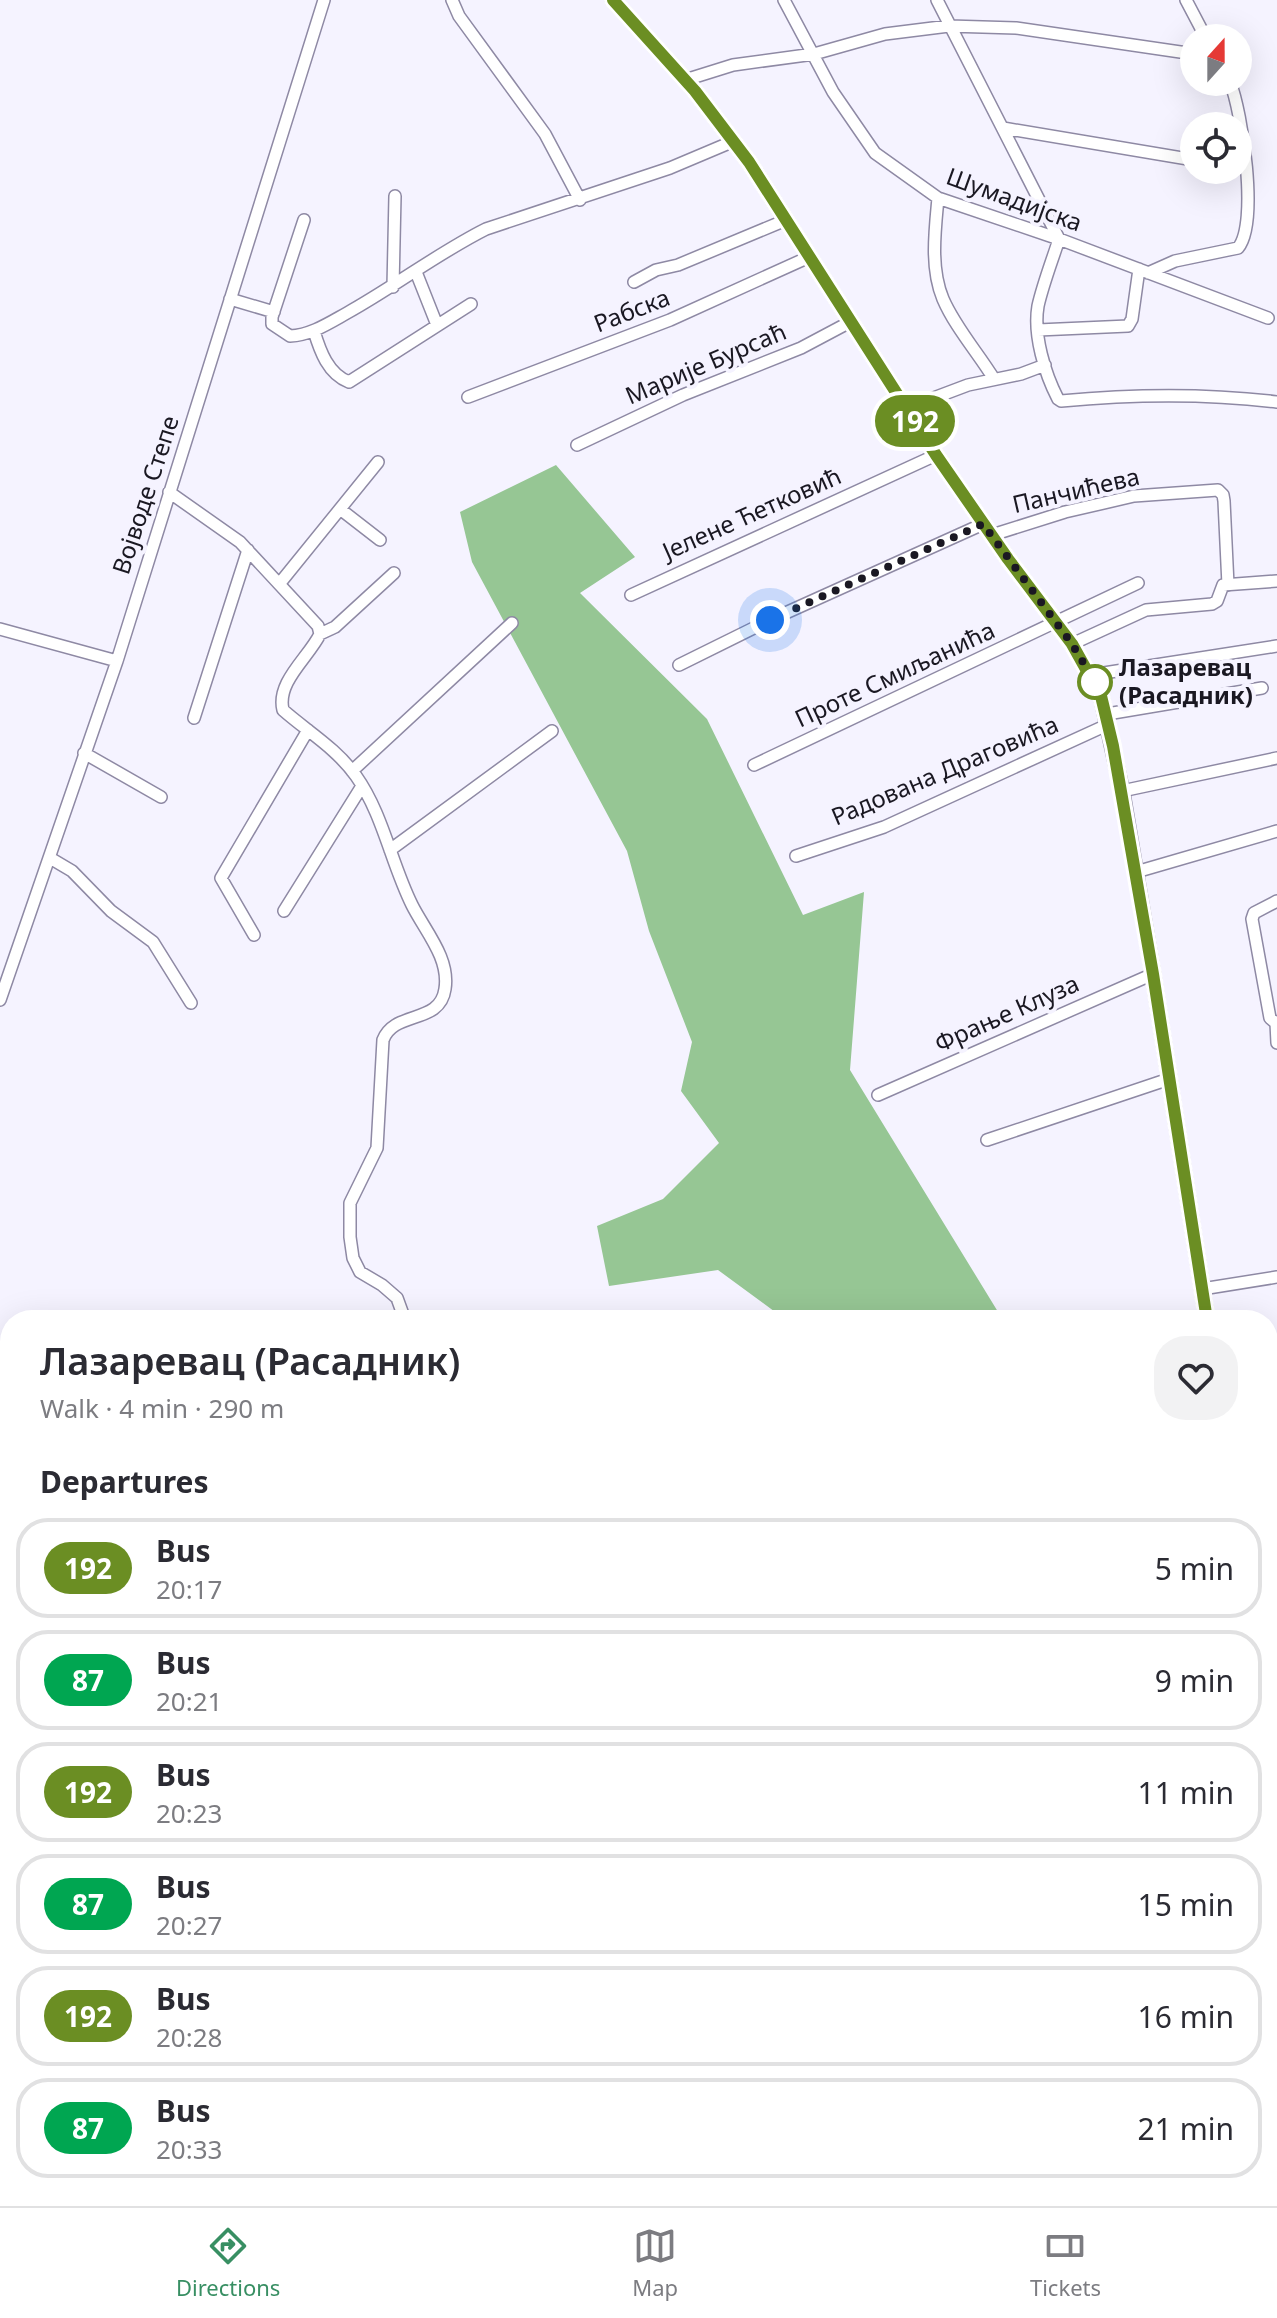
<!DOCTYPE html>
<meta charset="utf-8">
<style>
body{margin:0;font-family:"Noto Sans",sans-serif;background:#f2f2f3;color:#2b2b33;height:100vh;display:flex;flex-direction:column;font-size:30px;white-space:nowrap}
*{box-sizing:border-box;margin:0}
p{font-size:26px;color:#7c7c81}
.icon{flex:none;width:44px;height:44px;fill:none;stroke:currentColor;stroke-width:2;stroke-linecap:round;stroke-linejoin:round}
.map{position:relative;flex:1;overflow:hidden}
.side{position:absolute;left:0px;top:1310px;width:1278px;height:896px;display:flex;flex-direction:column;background:#fff;border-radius:32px 32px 0 0;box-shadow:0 8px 32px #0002}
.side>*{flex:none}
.badge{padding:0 16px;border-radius:26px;font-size:28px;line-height:52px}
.needle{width:52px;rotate:21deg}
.tools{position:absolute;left:1180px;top:24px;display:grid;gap:16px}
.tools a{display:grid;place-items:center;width:72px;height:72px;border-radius:50%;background:#fff;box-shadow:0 8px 32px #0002;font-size:40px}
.you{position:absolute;width:40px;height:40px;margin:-20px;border:6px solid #fff;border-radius:50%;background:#1a73e8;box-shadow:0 0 0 12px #1a73e833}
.map>.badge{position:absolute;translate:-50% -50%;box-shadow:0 0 0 4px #fff}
h2{padding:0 40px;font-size:30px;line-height:72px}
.round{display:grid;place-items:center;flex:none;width:84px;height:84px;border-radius:32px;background:#f2f2f3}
.head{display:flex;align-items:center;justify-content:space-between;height:136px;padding:0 40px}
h1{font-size:38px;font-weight:600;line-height:60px}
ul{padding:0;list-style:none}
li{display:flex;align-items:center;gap:24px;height:100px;margin:0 16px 12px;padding:0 24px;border:4px solid #e1e1e2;border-radius:32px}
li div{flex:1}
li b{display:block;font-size:30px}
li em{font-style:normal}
li .badge{min-width:88px;font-weight:700;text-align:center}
.dock{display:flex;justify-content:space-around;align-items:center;height:112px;border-top:2px solid #e1e1e2;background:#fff;font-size:22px;color:#7c7c81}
.dock a{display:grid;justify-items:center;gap:4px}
.dock .on{color:#388f63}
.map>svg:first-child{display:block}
</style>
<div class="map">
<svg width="1277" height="2206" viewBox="0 0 1277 2206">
<rect width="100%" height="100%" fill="#f5f3ff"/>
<path fill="#b4d1b2" d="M907 2196H1027L1020 2206H901Z"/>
<path fill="#96c694" d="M556 465 635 557 580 593 707 719 803 915 864 892 850 1070 1003 1320H786L718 1270 609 1286 597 1226 663 1199 719 1143 681 1091 692 1042 649 931 627 851 472 562 460 512Z
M10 1914V2196H216L168 2206H0V1923Z
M267 2196H350L349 2206H272Z"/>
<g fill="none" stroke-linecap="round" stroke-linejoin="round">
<g stroke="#8e89a4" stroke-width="14">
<path id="minor" d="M452 0 459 16 545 134 580 200
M784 0 833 92 875 153 938 198 1059 239 1268 318
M937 0 1059 239C1052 261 1043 284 1038 306 1033 335 1045 374 1058 399L1061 401C1134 394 1204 393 1277 402
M1186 0 1206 38
M685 80 733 65 814 54 885 34 949 26 1016 28 1194 54
M1003 128 1194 160
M938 198C935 231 930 268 943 299 955 327 978 353 994 379
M304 220 272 317V324L290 336C311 335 329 323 347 313 394 287 438 253 486 229L670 168 734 141
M416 272 437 325
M1148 273 1175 261 1238 248C1259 223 1242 112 1230 82
M634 282 656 270 678 265 786 220
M393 287 395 196
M230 299 274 312
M1038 330 1128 326 1132 319 1139 269
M314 331C320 351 328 374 349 382L471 304
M468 397 670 320 809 257
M907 408 968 385 1021 374 1045 365
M577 445 683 395 801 348 850 322
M169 492 240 542 318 626 320 634C309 657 276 682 283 710 308 732 336 748 356 776 383 814 391 863 412 905 425 931 450 958 445 989 440 1025 394 1010 383 1040L377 1148 350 1203V1237L353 1258 360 1272 382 1285 397 1298 405 1320
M340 509 380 540
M992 535 1065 512 1134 496 1218 490 1223 495 1224 501 1228 585
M280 583 378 462
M631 595 936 455
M0 629 117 661
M320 634 335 627 394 573
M1072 644 1146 610 1212 604 1217 601 1223 585 1277 581
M679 665 770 620 983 524
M1091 675 1277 646
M1107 714 1262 688
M194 718 248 550
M84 753 161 797
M754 765 1138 583
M352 771 512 623
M1122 791 1277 758
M390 850 552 731
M796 856 884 827 1109 724
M50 858 72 871 111 911 153 942 191 1003
M1136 872 1277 831
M1277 901 1254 913 1252 919 1270 1018 1277 1024
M284 911 362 786
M254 935 221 878 308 730
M0 1000 117 661 324 0
M1276 1023 1277 1043
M878 1095 1153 974
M987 1140 1169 1079
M1202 1289 1277 1277
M1268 1368 1277 1367
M1268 1434 1277 1433
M1268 1499 1277 1498
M0 1756 10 1768
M264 2196 268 2206
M1134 2196 1145 2206
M1026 2206 1032 2196"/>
</g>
<g stroke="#8e89a4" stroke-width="17">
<path id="tertiary" d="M613 0 695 91 749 162 936 455 1008 559 1072 644 1101 696 1122 791 1153 974 1207 1320
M1268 1556 1277 1578"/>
</g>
<use href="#minor" stroke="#fff" stroke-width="11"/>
<use href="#tertiary" stroke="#fff" stroke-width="14"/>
</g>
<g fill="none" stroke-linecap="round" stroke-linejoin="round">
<g stroke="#fff" stroke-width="18">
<path id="line" d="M613 0 695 91 749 162 936 455 1008 559 1072 644 1101 696 1113 746 1153 974 1207 1320"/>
</g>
<use href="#line" stroke="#6b8e23" stroke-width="12"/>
<path stroke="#1a1822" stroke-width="8" stroke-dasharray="0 14.4" d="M770 620 983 524 1072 644 1095 682"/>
</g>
<circle fill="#fff" stroke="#6b8e23" stroke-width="4" cx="1095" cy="682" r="16"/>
<g text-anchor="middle" stroke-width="8" stroke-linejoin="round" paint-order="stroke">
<g font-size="24" fill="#1a1822" stroke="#f5f3ff">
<text transform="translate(1014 200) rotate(20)" y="8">Шумадијска</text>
<text transform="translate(632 311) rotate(-21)" y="8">Рабска</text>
<text transform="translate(706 364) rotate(-23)" y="8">Марије Бурсаћ</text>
<text transform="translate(1076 491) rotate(-13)" y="8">Панчићева</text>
<text transform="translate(146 495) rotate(-72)" y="8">Војводе Степе</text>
<text transform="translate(752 514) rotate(-24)" y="8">Јелене Ћетковић</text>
<text transform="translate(895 675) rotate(-25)" y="8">Проте Смиљанића</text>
<text transform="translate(945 771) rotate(-23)" y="8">Радована Драговића</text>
<text transform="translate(1007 1014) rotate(-24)" y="8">Фрање Клуза</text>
</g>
<g font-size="24" font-weight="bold" fill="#1a1822" stroke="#f5f3ff" text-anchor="start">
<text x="1119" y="676">Лазаревац<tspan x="1119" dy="28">(Расадник)</tspan></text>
</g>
</g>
</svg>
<div class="tools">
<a><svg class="needle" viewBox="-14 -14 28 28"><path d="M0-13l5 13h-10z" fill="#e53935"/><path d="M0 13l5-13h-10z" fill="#7c7c81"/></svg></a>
<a><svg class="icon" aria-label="locate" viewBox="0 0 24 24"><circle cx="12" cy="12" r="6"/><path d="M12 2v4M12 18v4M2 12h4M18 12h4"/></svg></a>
</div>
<div class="you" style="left:770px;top:620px"></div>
<b class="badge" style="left:915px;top:421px;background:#6b8e23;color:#fff">192</b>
<section class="side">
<div class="head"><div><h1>Лазаревац (Расадник)</h1><p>Walk · 4 min · 290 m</p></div><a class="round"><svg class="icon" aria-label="heart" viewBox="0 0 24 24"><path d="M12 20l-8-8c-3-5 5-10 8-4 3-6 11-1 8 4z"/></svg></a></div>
<h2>Departures</h2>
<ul>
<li><span class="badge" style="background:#6b8e23;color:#fff">192</span><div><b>Bus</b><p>20:17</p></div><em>5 min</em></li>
<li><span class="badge" style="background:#00a651;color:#fff">87</span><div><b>Bus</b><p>20:21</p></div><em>9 min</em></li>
<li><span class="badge" style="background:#6b8e23;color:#fff">192</span><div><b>Bus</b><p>20:23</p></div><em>11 min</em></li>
<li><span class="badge" style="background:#00a651;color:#fff">87</span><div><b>Bus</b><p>20:27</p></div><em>15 min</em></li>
<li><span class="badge" style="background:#6b8e23;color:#fff">192</span><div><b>Bus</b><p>20:28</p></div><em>16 min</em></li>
<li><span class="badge" style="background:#00a651;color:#fff">87</span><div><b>Bus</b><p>20:33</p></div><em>21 min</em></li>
</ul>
</section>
</div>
<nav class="dock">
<a class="on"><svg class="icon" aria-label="directions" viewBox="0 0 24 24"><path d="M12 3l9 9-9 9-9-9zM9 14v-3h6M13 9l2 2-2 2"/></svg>Directions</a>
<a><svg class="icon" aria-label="map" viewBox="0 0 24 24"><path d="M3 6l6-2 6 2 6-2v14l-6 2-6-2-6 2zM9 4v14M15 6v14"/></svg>Map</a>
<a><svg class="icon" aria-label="tickets" viewBox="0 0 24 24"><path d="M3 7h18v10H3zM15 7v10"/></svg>Tickets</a>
</nav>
